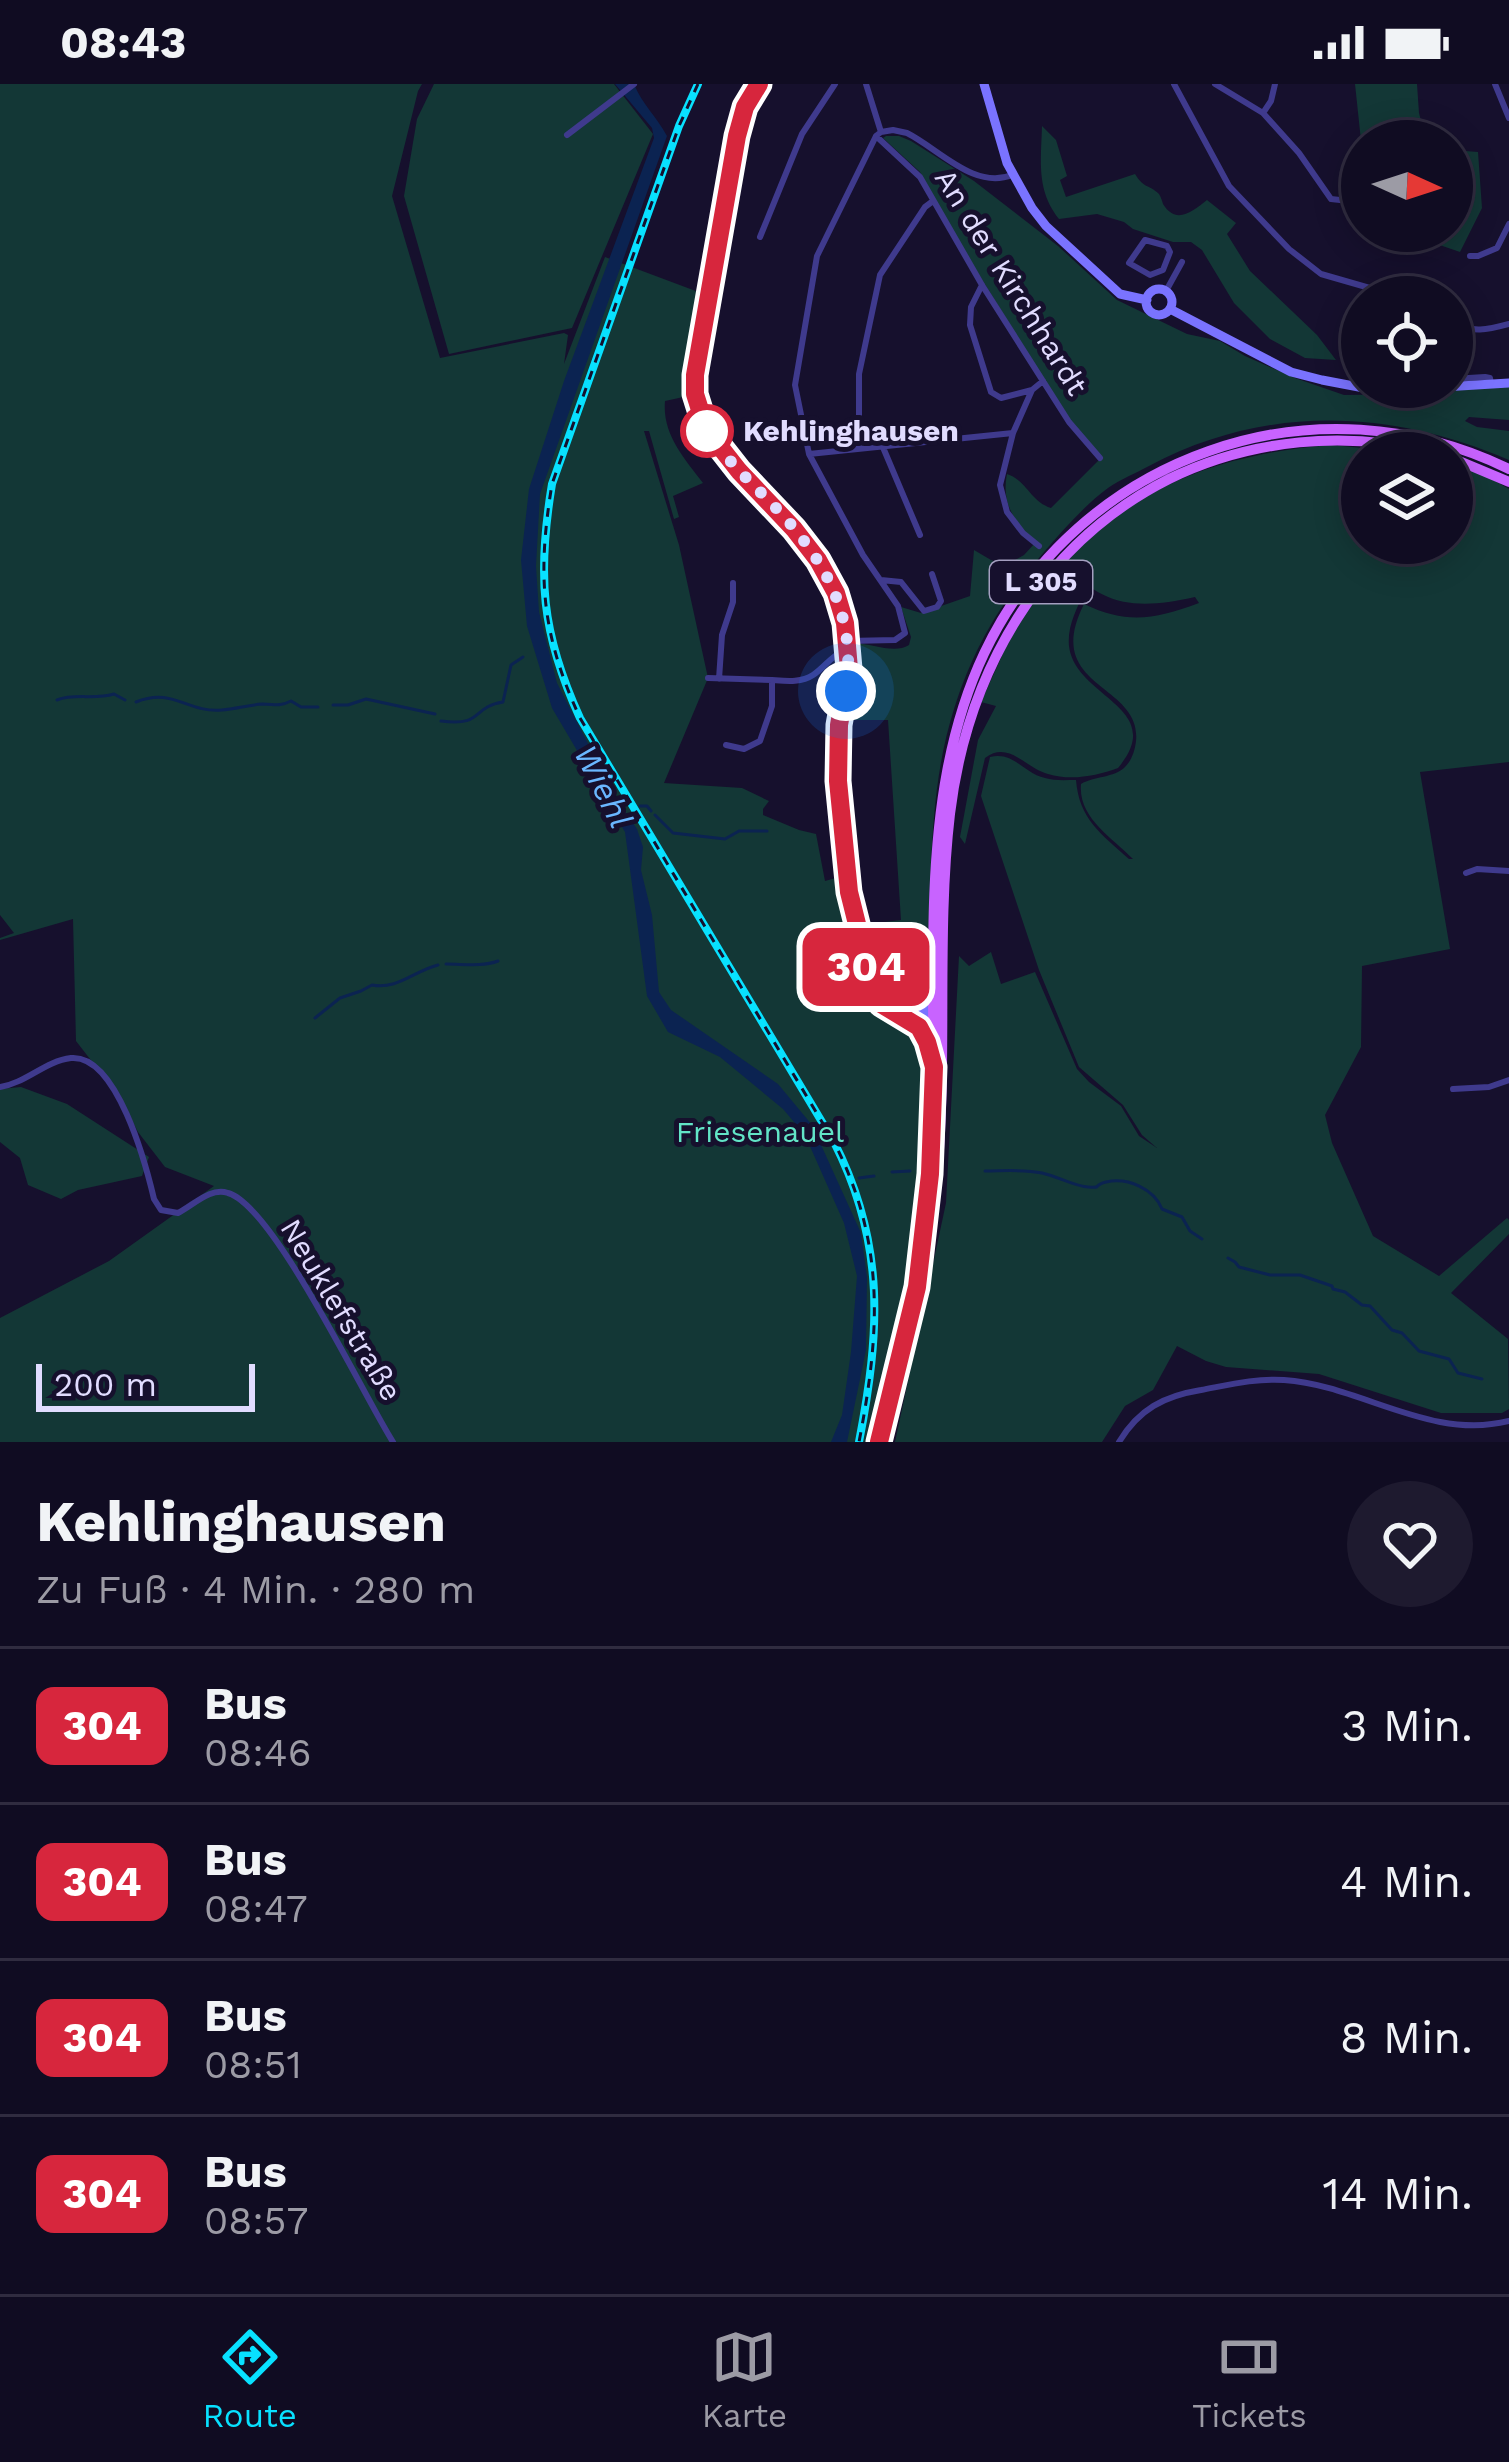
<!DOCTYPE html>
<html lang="de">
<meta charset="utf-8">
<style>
body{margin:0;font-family:"Work Sans",sans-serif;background:#1e1a2f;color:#f1f3f6;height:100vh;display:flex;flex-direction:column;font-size:45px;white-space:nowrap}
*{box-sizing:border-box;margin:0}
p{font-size:39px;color:#9c9ba5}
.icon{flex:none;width:66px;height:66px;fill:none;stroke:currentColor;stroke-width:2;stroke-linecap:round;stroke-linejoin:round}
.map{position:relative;height:1358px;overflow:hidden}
.sheet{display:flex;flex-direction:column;background:#100c22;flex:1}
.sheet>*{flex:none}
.badge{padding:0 24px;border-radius:18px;font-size:42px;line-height:78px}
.needle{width:78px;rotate:93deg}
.controls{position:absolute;left:1341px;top:36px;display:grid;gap:24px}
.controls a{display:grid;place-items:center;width:132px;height:132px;border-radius:50%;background:#100c22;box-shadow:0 6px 30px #0003,0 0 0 3px #302c40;font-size:60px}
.scale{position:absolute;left:36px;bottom:30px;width:219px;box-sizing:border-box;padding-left:12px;border:6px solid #e1dcff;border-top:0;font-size:33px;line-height:42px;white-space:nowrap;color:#e1dcff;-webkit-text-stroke:9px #16102d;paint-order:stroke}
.you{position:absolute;width:60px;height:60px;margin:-30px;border:9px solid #fff;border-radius:50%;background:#1a73e8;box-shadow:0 0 0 18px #1a73e833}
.map>.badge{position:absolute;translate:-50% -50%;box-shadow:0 0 0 6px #fff}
.round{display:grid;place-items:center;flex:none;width:126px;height:126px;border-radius:63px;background:#1e1a2f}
.overview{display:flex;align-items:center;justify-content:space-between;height:204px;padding:0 36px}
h1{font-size:57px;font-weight:700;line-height:90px}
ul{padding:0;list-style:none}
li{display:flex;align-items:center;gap:36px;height:156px;padding:0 36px;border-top:3px solid #302c40}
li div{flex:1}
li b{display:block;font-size:45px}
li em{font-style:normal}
li .badge{min-width:132px;font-weight:700;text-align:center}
.status{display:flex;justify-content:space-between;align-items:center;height:84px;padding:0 60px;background:#100c22;direction:ltr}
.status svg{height:33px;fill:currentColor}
.tabs{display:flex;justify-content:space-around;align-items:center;height:168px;border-top:3px solid #302c40;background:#100c22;font-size:33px;color:#9c9ba5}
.tabs a{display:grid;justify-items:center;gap:6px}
.tabs .current{color:#08e1ff}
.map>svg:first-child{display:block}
</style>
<div class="status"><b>08:43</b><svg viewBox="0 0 49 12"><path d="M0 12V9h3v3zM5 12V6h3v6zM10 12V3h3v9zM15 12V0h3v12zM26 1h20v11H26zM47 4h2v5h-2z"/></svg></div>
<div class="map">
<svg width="1509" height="1358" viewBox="0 0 1509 1358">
<rect width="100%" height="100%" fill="#16102d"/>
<path fill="#133736" d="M0 0H422L418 7 392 112 440 274 564 249 568 251 564 280 605 173 701 209 688 312 665 317C662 350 684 374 703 399L673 412 679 433 674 435 649 347H644L679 461 708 594 664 699 742 704 769 717 763 725V731L799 746 816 750 825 797 843 792 866 906 874 923 914 946 923 962 925 1009 919 1134 909 1211 866 1358H0V1234L109 1177 214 1102 165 1083 138 1048 121 1015 76 957 73 835 0 856V854L14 849 0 831Z
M434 0H614L653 50 572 244 449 270 404 112 417 35Z
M1355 0H1417L1419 29 1426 57H1362V66Z
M1042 42 1056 56 1067 92 1060 96 1066 113 1135 90C1144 105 1149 100 1159 110 1161 113 1162 117 1163 120 1176 141 1192 128 1207 116L1236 139 1227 150 1250 187 1317 251 1336 276 1305 274 1270 255 1234 219 1202 166 1191 158H1173L1133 145 1124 138 1097 130 1059 135C1036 106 1041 77 1042 42Z
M886 52H899L911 57 974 97 1058 162 1117 216 1187 250 1220 257 1245 272 1295 294 1344 311 1412 310 1509 301V336L1469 333 1465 337 1477 343 1509 347V376C1389 325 1266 320 1149 382 1136 389 1121 395 1108 404 1085 421 1063 446 1044 468 1001 518 974 562 954 625 926 713 933 806 926 896 921 906 914 913 905 918 872 934 865 861 861 841L901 836 888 636H845L853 562 855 559C872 560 895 570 909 561L911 553 901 523 921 529 970 512 974 466 991 476 1006 481 1024 471 1035 459C1015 437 1001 421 1007 390 1026 396 1031 418 1051 424L1101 374 1068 334 955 152 920 88 883 54Z
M1452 66 1478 68 1482 124 1460 168 1425 156 1424 147H1452Z
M1332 361 1412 369H1362V459H1452V379L1481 389 1509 405V678L1420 688 1450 865 1362 882 1361 963 1325 1031 1332 1059 1373 1152 1439 1192 1507 1134 1509 1136V1150L1451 1209 1508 1255 1509 1325 1502 1329H1441L1319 1290 1226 1283 1206 1277 1177 1262 1153 1306 1125 1322 1102 1358H895L946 1119 959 872 969 882 991 868 1001 900 1035 888 1077 985 1089 998 1121 1022 1139 1052 1157 1064 1142 1051 1123 1021 1079 983 1039 886 981 712 990 673C1014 667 1023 689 1045 694 1054 697 1066 696 1076 696 1079 735 1101 750 1129 775H1133C1112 753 1078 734 1081 700 1094 692 1114 694 1125 683 1132 676 1135 666 1136 657 1142 599 1041 605 1084 520 1128 541 1155 535 1199 519L1195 513C1140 525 1104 525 1064 479 1080 464 1095 448 1113 435 1176 386 1254 367 1332 361Z
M1059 485 1084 508C1077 525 1067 542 1069 562 1075 614 1169 623 1118 684 1096 692 1071 697 1048 690 1025 684 1009 656 985 674L965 760 960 753 978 656 996 622 981 618 1015 543Z
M21 1003 67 1020 149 1073 142 1092 78 1106 61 1115 28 1101 20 1074 0 1058V1005Z"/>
<path fill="#0b2351" d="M615 0H634C642 20 657 33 667 52L540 410 536 482 539 528 557 599 617 716 637 745 643 763 641 786 652 831 659 908 671 926 778 1000 812 1041 861 1149 867 1193 866 1266 847 1358H831L842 1331 851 1268 857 1192 844 1139 805 1051 783 1025 720 973 668 948 647 912 625 748 552 624 527 542 521 476 529 405 564 297 654 54 652 44Z"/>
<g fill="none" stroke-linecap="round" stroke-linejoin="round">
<path stroke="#0b2351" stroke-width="3" d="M57 616C75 609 94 616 114 610L125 616
M136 618C174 603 186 629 222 626 235 625 249 621 262 620 275 620 279 623 291 617L301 623H318
M333 621H348L366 615 435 630
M441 637C484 643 471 623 503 618L511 581 523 573
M640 722H647L651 727
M655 731 673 749 725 755 739 747H767
M446 880C464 880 482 883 498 877
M315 934 340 914 361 907 372 901C397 906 414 887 438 881
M985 1087C1003 1087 1024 1085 1042 1089 1056 1092 1077 1103 1088 1103 1104 1104 1091 1102 1106 1098 1128 1093 1154 1105 1162 1125L1182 1133 1190 1147 1202 1155
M892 1088 910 1087
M859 1094 874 1092
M1228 1174 1235 1178 1239 1183 1270 1191H1300L1332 1202 1333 1205 1345 1208 1362 1221 1370 1222 1392 1246 1402 1249 1419 1267 1449 1275 1458 1289 1482 1295"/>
<path stroke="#3f3a8d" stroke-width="6" d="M866 0 881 48
M1174 0 1229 102 1289 165 1321 190 1401 213
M1215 0 1263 29 1299 69 1331 115 1340 116 1358 107
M1495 0 1509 34
M1263 29 1271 17 1275 0
M881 48 893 46 907 49C939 65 974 106 1012 91
M567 51 634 0
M876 52 920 93 982 201 1069 338 1100 374
M760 153 802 50 835 0
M1145 156 1167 162 1170 168 1163 186 1150 191 1129 179Z
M1470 172H1478L1497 164 1509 140
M982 201 971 223 970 241 991 308 1001 314 1032 306
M1166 207 1182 178
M1452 239C1473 249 1487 246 1509 240
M1452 295 1485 293 1490 294 1491 300
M882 361 920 451
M859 363V290L880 191 925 123 933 117
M809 370 1013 349
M1039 462 1023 449 1007 428 1000 401 1013 349 1032 306 1043 297
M881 496 901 498 924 527 937 523 941 517 932 490
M708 594 772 596
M719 595 722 551 733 518V499
M726 661 744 665 760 657 772 622V596C786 597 801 599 813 591 825 583 831 572 845 566L848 557 895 556 905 549 898 522 863 471 809 370 795 301 817 172 876 52 881 48
M1466 789 1477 785 1509 787
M0 1003C26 999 45 977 71 974 117 970 146 1081 154 1115L161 1126 178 1129C194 1121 210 1103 228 1109 274 1122 363 1311 393 1358
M1453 1005 1489 1003 1509 996
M1119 1358C1139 1325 1164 1312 1201 1306 1228 1301 1256 1294 1284 1296 1360 1301 1430 1357 1509 1337"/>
<path stroke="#7a73ff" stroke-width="9" d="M759 0 745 23 737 52 695 291C695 352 733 380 772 420 808 457 841 502 848 554 853 594 838 633 837 673 837 714 855 887 878 916 892 932 919 936 936 926
M984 0 1007 79 1032 124 1046 142 1120 210 1147 216
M1146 218a13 13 0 1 1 26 0a13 13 0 1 1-26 0Z
M1170 225 1291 288 1322 296 1364 304 1395 306 1509 299
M901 924H926L936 930"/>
<path stroke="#c863ff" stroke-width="10" d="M1452 374 1509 398
M903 924 921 911 929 893
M900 930 918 943 930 969
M933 1032C937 835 907 619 1057 464 1100 420 1152 387 1209 367 1307 332 1415 339 1509 385
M879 1358C896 1269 929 1183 937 1092 948 972 936 850 950 730 967 589 1040 460 1169 395 1251 355 1346 346 1434 369"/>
<g stroke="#08e1ff" stroke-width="8">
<path id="rail" d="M698 0 679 42 552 400C537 491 541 549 580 634L834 1058C886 1160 880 1249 859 1358"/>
</g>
<use href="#rail" stroke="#16102d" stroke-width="3" stroke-dasharray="9" stroke-linecap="butt"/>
</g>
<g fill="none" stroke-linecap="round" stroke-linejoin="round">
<g stroke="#fff" stroke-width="27">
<path id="line" d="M759 0 745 23 737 52 695 291V310L706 345 739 387 794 445 818 476 836 509 845 539 849 585 839 641 838 697 849 808 874 908 881 920 919 943 927 958 934 983 930 1090 917 1203 879 1358"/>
</g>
<use href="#line" stroke="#d7263d" stroke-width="18"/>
<path stroke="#e1dcff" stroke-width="12" stroke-dasharray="0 21.6" d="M707 347 706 345C724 374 750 397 774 422 825 475 857 532 846 607"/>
</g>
<circle fill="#fff" stroke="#d7263d" stroke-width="6" cx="707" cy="347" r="24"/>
<g text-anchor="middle" stroke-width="10" stroke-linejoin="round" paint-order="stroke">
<rect fill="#16102d" stroke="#a49fc0" stroke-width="3" x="990" y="477" width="102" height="42" rx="9"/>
<g font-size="27" font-weight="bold" fill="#e1dcff">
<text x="1041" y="507">L 305</text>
</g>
<g font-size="30" fill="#e1dcff" stroke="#16102d">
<text transform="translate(1011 198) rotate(58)" y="10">An der Kirchhardt</text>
<text transform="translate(341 1226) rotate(59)" y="10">Neuklefstraße</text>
</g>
<g font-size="30" font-weight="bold" fill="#e1dcff" stroke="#16102d" text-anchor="start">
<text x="743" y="357">Kehlinghausen</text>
</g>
<g font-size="30" fill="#62e5c7" stroke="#16102d">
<text x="760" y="1058">Friesenauel</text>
</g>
<g font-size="33" font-style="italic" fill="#6ab7ff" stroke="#16102d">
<text transform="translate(604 702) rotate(63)" y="12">Wiehl</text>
</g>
</g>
</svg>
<div class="controls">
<a><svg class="needle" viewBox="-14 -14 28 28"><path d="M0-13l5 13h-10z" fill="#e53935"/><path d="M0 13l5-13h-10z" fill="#9c9ba5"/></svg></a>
<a><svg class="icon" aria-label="locate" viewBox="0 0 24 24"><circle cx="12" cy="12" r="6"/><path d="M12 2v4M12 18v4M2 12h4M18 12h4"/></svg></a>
<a><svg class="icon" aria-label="layers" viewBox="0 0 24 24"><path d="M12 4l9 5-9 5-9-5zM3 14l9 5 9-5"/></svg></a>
</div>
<div class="scale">200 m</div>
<div class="you" style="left:846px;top:607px"></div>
<b class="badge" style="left:866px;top:883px;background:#d7263d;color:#fff">304</b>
</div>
<section class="sheet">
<div class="overview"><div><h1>Kehlinghausen</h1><p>Zu Fuß · 4 Min. · 280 m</p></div><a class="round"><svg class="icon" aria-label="heart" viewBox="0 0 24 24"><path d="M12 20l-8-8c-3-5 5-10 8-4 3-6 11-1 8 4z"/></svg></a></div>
<ul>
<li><span class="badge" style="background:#d7263d;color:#fff">304</span><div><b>Bus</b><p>08:46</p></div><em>3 Min.</em></li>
<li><span class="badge" style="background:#d7263d;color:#fff">304</span><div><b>Bus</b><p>08:47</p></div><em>4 Min.</em></li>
<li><span class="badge" style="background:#d7263d;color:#fff">304</span><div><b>Bus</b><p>08:51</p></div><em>8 Min.</em></li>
<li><span class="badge" style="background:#d7263d;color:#fff">304</span><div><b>Bus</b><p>08:57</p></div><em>14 Min.</em></li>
</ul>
</section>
<nav class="tabs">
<a class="current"><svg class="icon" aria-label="directions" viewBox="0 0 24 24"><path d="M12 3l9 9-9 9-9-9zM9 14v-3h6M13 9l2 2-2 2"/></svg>Route</a>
<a><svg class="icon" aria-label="map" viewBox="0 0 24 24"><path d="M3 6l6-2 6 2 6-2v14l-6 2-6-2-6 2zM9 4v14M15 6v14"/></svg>Karte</a>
<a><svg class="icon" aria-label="tickets" viewBox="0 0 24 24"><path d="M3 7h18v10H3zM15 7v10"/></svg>Tickets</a>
</nav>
